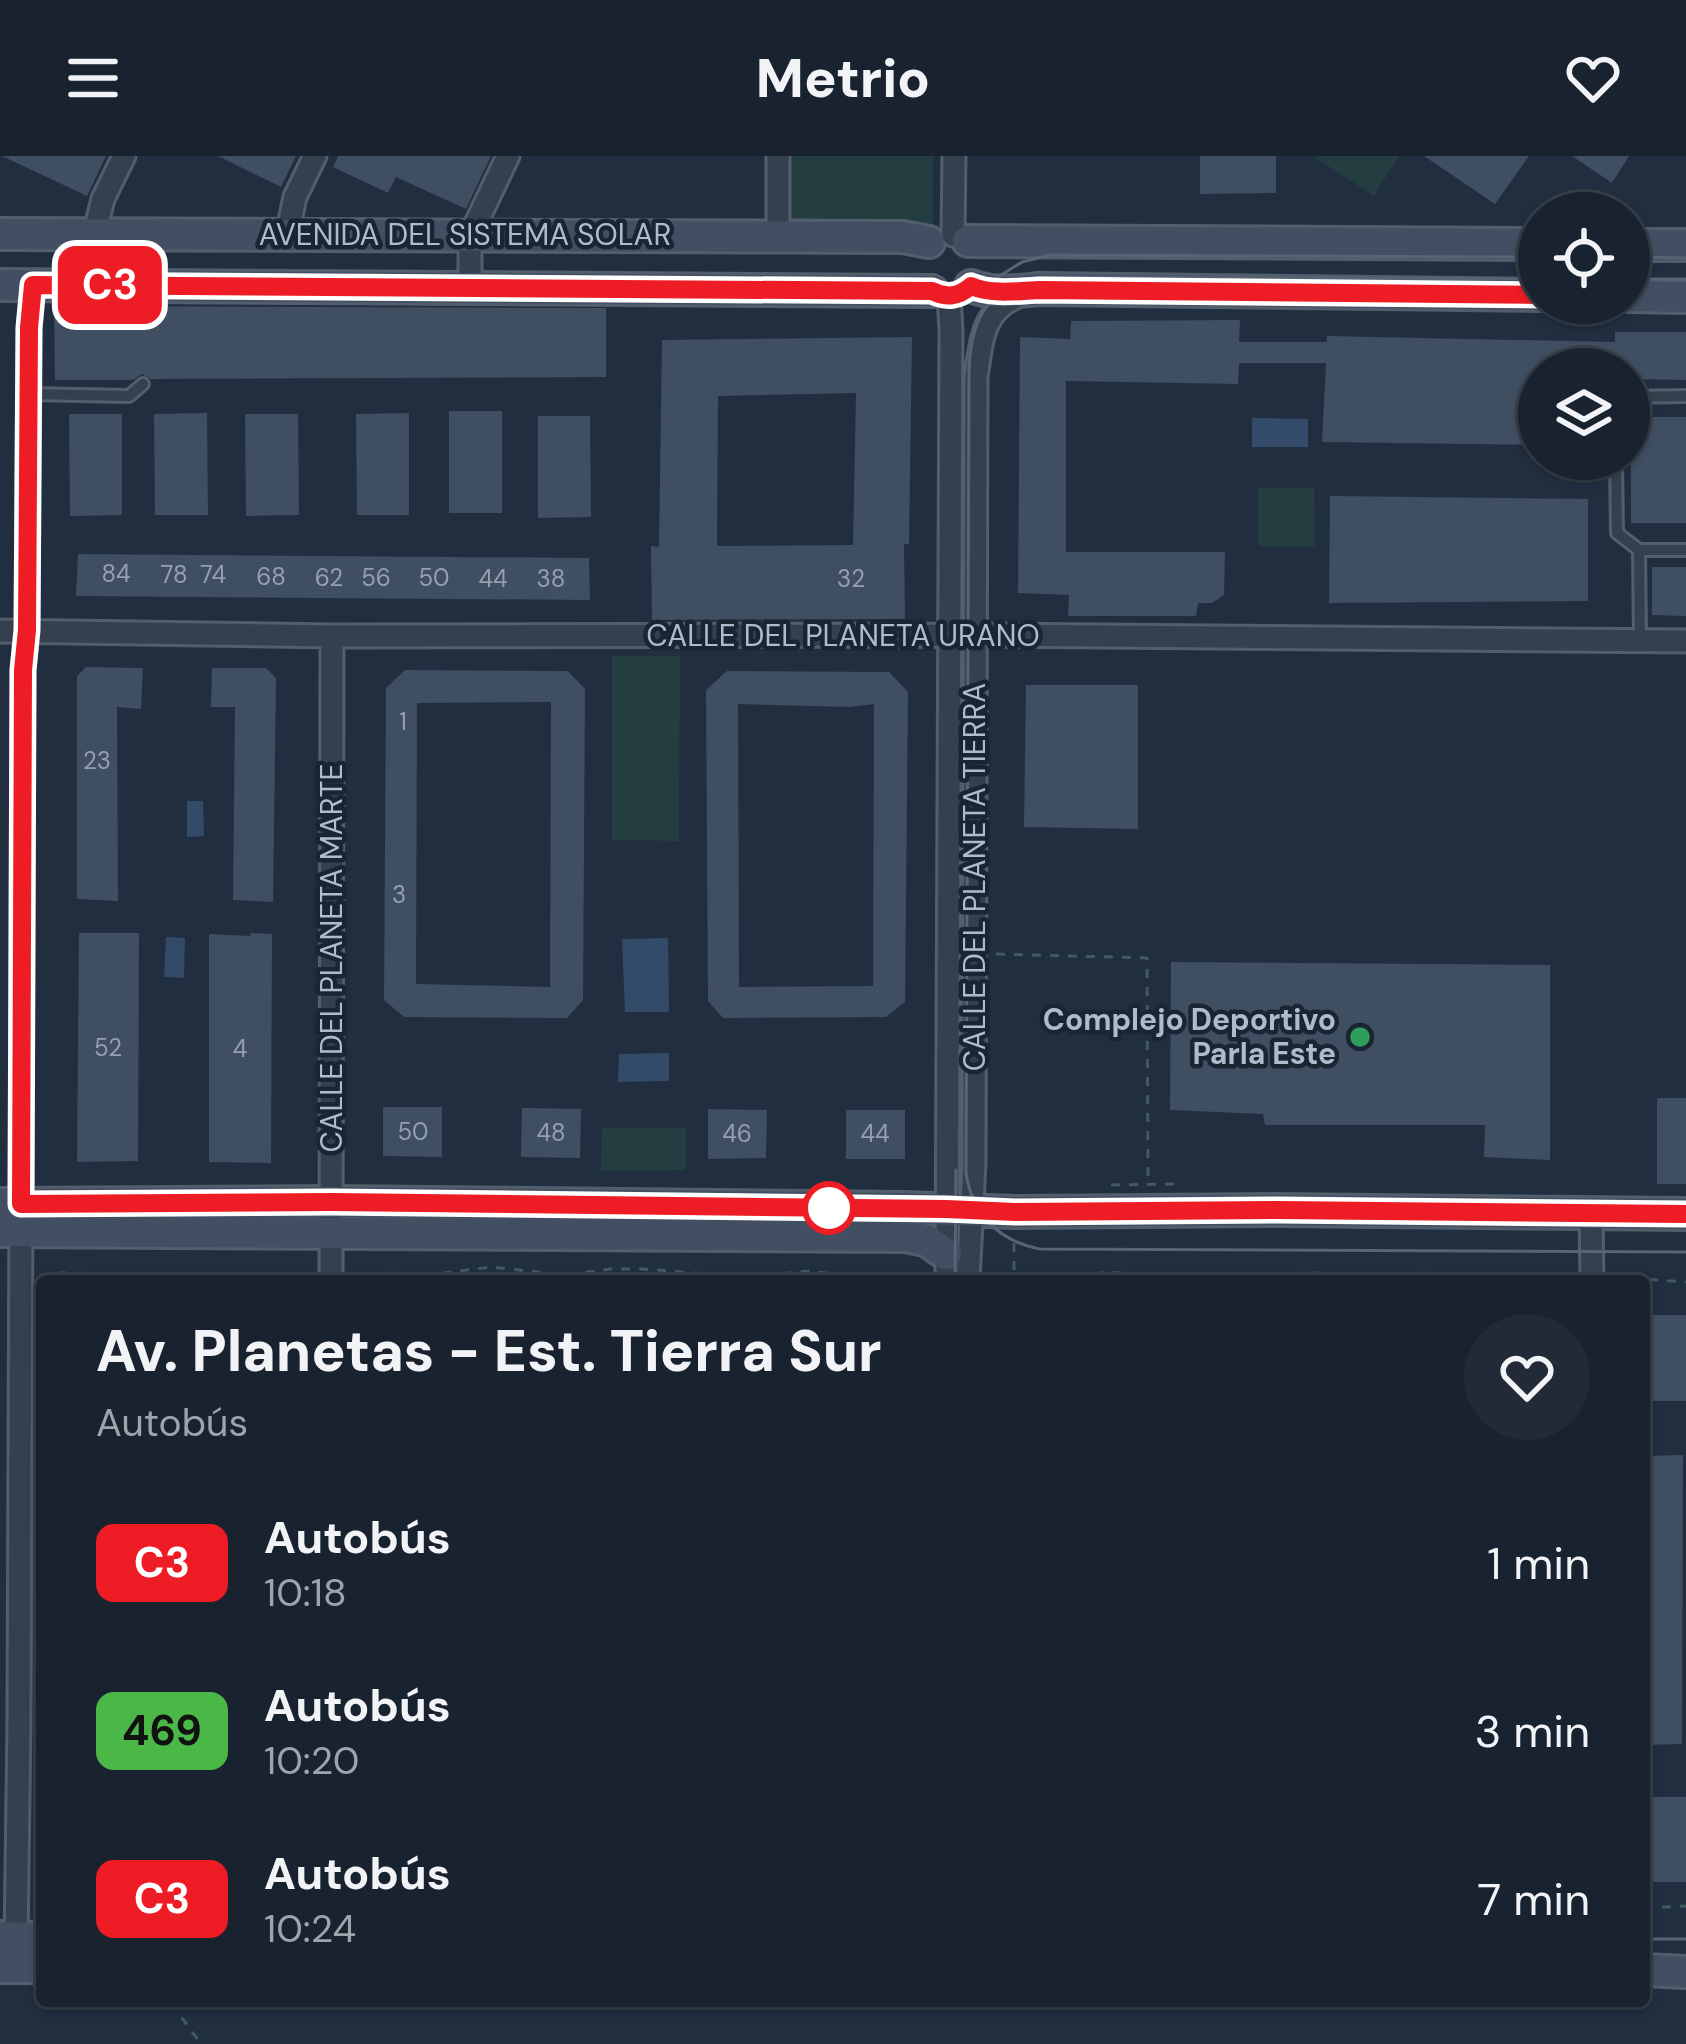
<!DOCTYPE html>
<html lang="es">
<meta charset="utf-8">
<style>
body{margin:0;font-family:"DM Sans",sans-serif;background:#222a37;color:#f1f3f6;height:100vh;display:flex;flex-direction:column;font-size:45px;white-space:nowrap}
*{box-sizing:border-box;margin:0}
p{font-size:39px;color:#9fa4aa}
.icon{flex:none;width:66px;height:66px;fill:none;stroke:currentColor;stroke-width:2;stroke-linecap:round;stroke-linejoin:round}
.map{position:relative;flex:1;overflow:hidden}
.side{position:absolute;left:36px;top:1119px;width:1614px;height:732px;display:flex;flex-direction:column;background:#19222f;border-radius:12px;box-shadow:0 3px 9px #0004,0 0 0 3px #373f4b}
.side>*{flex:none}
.badge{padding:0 24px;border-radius:18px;font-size:42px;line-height:78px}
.buttons{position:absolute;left:1518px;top:36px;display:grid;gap:24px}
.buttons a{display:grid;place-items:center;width:132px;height:132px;border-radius:50%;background:#19222f;box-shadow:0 3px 9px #0004,0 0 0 3px #373f4b;font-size:60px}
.map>.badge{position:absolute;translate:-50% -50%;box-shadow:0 0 0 6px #fff}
.round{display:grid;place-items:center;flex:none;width:126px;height:126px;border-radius:63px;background:#222a37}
.head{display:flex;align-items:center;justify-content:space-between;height:204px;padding:0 60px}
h1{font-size:57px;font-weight:800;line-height:90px}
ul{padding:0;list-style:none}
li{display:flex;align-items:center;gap:36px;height:168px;padding:0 60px}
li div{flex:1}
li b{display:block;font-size:45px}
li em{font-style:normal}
li .badge{min-width:132px;font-weight:700;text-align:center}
header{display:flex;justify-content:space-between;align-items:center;height:156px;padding:0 60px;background:#19222f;font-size:54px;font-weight:800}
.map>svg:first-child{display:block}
</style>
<header><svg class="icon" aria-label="menu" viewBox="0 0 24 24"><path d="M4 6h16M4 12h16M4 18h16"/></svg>Metrio<svg class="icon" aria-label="heart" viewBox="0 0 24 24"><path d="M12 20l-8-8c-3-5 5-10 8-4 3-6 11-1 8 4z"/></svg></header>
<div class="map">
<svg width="1686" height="1888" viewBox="0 0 1686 1888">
<rect width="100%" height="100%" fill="#212e3f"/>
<path fill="#233d40" d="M788 0H933V73H786Z
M1317 0H1399L1374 40 1316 2Z
M1258 332H1314L1315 391 1258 390Z
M612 500H680L679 685 612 684Z
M602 972H686V1014L601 1015Z"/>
<path fill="#334a68" d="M1252 262 1308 263V291H1252Z
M187 645H203L204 680 187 681Z
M166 781 185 782 184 822 164 821Z
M668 782 669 856H625L622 783Z
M669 897V925L618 926 619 898Z"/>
<path fill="#3f4e61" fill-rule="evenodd" d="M2 0H106L87 40Z
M218 0H296L281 31Z
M338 0H491L466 53 396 21 388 37 333 11Z
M1200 0H1276V37L1200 38Z
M1424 0H1529L1495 48Z
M1572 0H1629L1612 27Z
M54 150 606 152V221L151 223 142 218 133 224H55Z
M1240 164 1239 186H1327V180L1615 186V176H1686V224L1629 223V213H1539V289L1322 286 1326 207H1239L1238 228 1066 225V396H1225L1224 439 1212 447H1198L1196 460H1068L1069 439 1018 437 1020 181 1070 183 1071 165Z
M912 181 909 388H904L905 463 652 464 651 390 659 391 662 184ZM856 237 853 389 717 390 718 240Z
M449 255H502V357H449Z
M207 257 208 359H155L154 258Z
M409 257V359H357L356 258Z
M69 258H122V359L70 360Z
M245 258H298L299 359 246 360Z
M538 260H590L591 361 538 362Z
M1631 261H1686V367H1631Z
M1330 340 1588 343V445L1329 447Z
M78 398 589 402 590 444 76 440Z
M1652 411H1686V460L1652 459Z
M86 511 143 512 141 553 117 551 118 745 77 743V520Z
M212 512H266L276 522 273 746 233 744 235 551H211Z
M405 514 568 515 585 533 583 844 567 862 404 861 384 844 386 532ZM551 546 550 831 416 828 417 547Z
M727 515 889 516 908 536 905 846 886 861 723 862 708 845 706 534ZM738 548 850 551 874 548 873 830 739 831Z
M1026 529H1138V673L1024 671Z
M79 777H139L138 1005 77 1006Z
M251 777 272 778 271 1007 209 1006V778L250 780Z
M1171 806 1550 809V1004L1484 1001 1485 969H1265L1263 958 1170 954Z
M1657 942H1686V1028H1657Z
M383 951H442V1001L383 1000Z
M522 952 581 953 580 1002 521 1001Z
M708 953 767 954 766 1002 708 1003Z
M846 954H905V1003H846Z
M1644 1159H1686V1245H1644Z
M1683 1299 1682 1588 1644 1589V1300Z
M1644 1641H1686V1726H1644Z"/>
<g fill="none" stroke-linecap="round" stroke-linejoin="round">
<g stroke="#535e6c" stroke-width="16">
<path id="lane" d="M29 238 129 240 143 228
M1629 241 1686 240
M1616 303 1617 377 1639 394H1686
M1639 394 1640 485"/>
</g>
<g stroke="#535e6c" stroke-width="27">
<path id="street" d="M94 79 103 43 124 0
M287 79 295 41 315 0
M953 79 954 0
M778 80V0
M470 130V80L508 0
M0 475 332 480 975 479 1686 485
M1591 1059 1592 1125
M331 1125 332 480
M947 1125 951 174 949 140
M968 1125 974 1007 976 221C982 183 982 152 1023 138
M16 1790 19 1566 23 515 27 474 29 172 33 129"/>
</g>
<g stroke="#535e6c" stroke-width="36">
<path id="secondary" d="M0 78 903 81 929 86
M968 85 1539 88
M1629 89H1686
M0 129 932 135
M971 130C993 139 1017 135 1040 133L1539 139
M1629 140 1686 141
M0 1048 331 1046 905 1052 1015 1056 1279 1054 1686 1058
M0 1075 905 1080 926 1084 946 1098
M0 1781 42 1782
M0 1811H42
M1644 1814 1686 1816"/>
</g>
<path stroke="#415a5d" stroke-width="3" stroke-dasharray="9 9" stroke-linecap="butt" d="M996 798 1147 802 1148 1028
M1111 1029 1174 1028
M1014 1114V1082
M41 1119 62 1117 307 1123
M353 1122 384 1117 428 1119 491 1111 566 1119 610 1113H643L745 1121 809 1115 856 1121 929 1124
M987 1122 1014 1118 1068 1121 1108 1116 1147 1120 1321 1117 1357 1123H1396L1424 1117 1541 1125
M1613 1125 1643 1123 1686 1126
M1644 1752 1686 1750
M175 1845 177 1855 201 1888"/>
<use href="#lane" stroke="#35404f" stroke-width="10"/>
<use href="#street" stroke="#35404f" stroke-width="21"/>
<use href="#secondary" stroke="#424f62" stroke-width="30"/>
<path stroke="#566476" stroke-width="3" d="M1629 101 1686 102
M1539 123 1040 121C987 133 971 162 969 214L966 1017C972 1058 999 1085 1039 1093L1686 1096
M1629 123H1686
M993 124 1022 106 1050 99 1539 101
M955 1125 956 1014
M1644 1783H1686"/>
</g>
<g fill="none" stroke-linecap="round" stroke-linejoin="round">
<g stroke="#fff" stroke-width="27">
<path id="line" d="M1539 139 1040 134C1017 135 993 139 971 130 958 141 947 142 932 135L33 129 29 172 27 474 23 514 21 1048 332 1046 946 1053 1015 1056 1279 1054 1686 1058"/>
</g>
<use href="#line" stroke="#ee1c25" stroke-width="18"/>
</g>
<circle fill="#2e9e5b" stroke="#1a2533" stroke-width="4.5" cx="1360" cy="881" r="12"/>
<circle fill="#fff" stroke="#ee1c25" stroke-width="6" cx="829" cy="1052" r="24"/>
<g text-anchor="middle" stroke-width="9" stroke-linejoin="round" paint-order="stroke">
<g font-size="24" fill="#94a0b0">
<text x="116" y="426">84</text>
<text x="174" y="427">78</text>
<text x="213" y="427">74</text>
<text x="271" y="429">68</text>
<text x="329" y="430">62</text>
<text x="376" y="430">56</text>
<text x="434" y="430">50</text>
<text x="493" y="431">44</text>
<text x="551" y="431">38</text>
<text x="851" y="431">32</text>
<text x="403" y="574">1</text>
<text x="97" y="613">23</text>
<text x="399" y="747">3</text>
<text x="108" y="900">52</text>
<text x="240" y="901">4</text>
<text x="413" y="984">50</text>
<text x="551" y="985">48</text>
<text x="737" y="986">46</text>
<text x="875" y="986">44</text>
</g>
<g font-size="30" fill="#b0bbca" stroke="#1a2533">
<text x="465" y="89">AVENIDA DEL SISTEMA SOLAR</text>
<text x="843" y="490">CALLE DEL PLANETA URANO</text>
<text transform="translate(975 721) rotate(-90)" y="10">CALLE DEL PLANETA TIERRA</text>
<text transform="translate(332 802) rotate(-90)" y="10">CALLE DEL PLANETA MARTE</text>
</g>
<g font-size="30" font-weight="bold" fill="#b0bbca" stroke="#1a2533" text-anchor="end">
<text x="1336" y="874">Complejo Deportivo<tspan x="1336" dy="34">Parla Este</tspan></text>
</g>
</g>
</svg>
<div class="buttons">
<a><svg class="icon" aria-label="locate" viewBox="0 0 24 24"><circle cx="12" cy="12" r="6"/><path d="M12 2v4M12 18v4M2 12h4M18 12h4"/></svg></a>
<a><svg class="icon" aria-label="layers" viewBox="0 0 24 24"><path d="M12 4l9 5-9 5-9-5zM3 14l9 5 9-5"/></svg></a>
</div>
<b class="badge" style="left:110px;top:129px;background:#ee1c25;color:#fff">C3</b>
<section class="side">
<div class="head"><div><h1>Av. Planetas - Est. Tierra Sur</h1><p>Autobús</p></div><a class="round"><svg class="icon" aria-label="heart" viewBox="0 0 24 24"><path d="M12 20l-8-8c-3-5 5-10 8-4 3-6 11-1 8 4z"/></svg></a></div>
<ul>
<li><span class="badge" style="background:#ee1c25;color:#fff">C3</span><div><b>Autobús</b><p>10:18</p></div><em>1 min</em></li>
<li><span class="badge" style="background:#4ab747;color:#111">469</span><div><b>Autobús</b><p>10:20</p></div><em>3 min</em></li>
<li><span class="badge" style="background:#ee1c25;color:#fff">C3</span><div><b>Autobús</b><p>10:24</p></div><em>7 min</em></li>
</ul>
</section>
</div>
